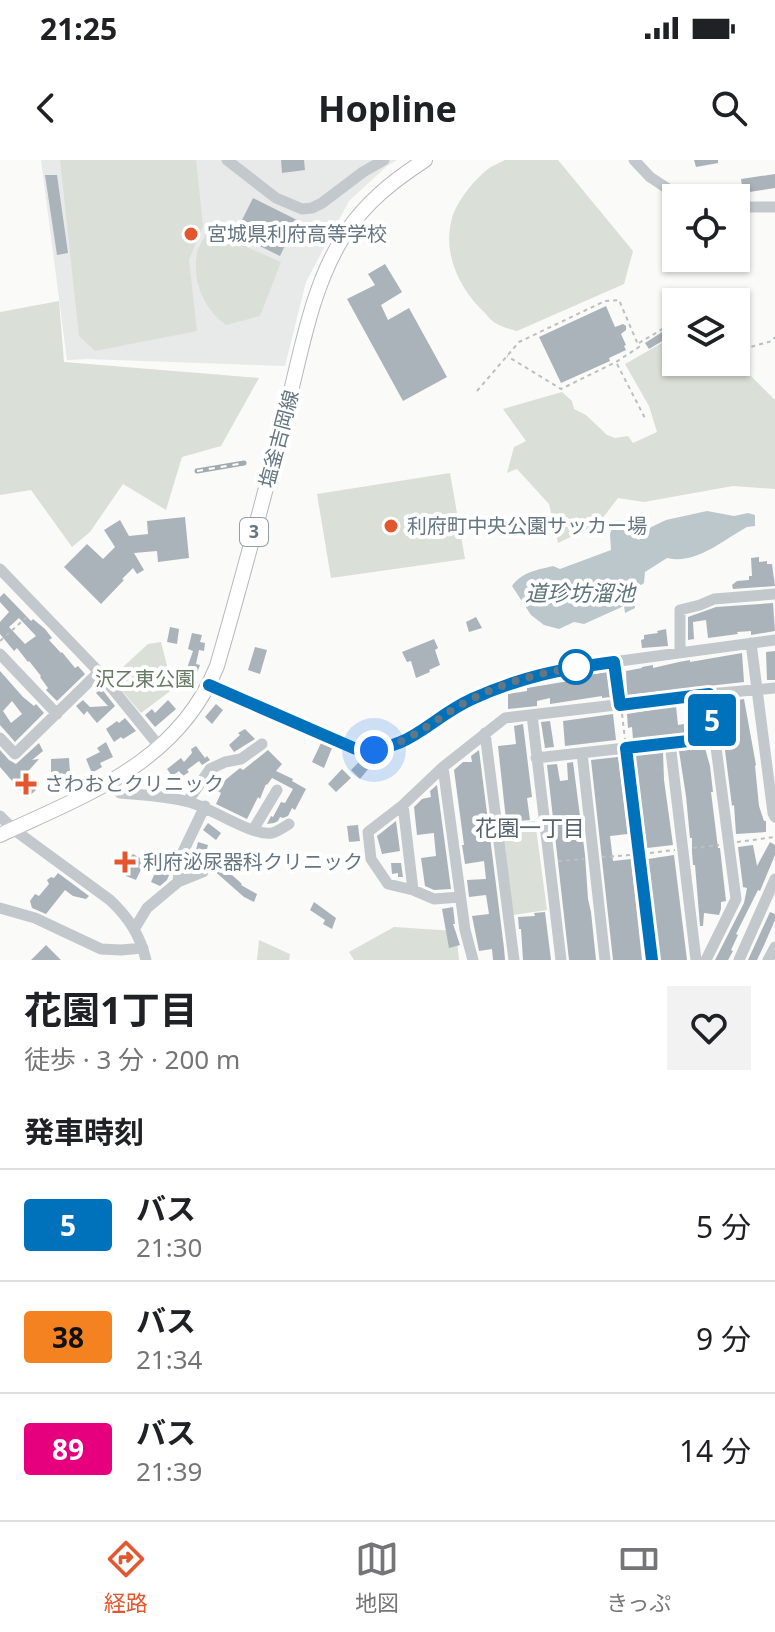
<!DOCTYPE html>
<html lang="ja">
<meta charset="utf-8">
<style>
body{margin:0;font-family:"Noto Sans","Noto Sans JP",sans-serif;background:#f2f2f2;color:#202124;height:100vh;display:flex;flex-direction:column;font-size:30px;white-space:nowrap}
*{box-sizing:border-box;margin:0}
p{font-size:26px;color:#757577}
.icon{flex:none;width:44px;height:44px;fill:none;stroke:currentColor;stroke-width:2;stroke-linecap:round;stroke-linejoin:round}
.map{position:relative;height:800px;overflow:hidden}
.drawer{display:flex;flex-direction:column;background:#fff;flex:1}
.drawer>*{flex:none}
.badge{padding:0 16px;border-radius:6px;font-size:28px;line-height:52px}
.tools{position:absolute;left:662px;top:24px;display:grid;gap:16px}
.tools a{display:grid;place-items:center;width:88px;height:88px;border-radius:0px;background:#fff;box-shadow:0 2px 6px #0004;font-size:40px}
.you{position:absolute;width:40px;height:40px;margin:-20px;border:6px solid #fff;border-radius:50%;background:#1a73e8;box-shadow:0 0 0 12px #1a73e833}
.map>.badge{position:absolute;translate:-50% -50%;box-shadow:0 0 0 4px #fff}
h2{padding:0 24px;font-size:30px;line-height:72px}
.round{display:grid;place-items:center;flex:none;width:84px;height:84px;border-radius:0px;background:#f2f2f2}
.headline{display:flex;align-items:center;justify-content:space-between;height:136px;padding:0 24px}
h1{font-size:38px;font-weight:700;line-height:60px}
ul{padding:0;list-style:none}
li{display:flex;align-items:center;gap:24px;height:112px;padding:0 24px;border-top:2px solid #e0e0e0}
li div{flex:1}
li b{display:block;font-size:30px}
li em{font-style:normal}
li .badge{min-width:88px;font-weight:700;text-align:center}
.status{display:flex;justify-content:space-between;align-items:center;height:56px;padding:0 40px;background:#fff;direction:ltr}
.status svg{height:22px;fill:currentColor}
header{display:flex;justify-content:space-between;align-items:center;height:104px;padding:0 24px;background:#fff;font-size:36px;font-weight:700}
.dock{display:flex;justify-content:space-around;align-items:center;height:112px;border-top:2px solid #e0e0e0;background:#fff;font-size:22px;color:#757577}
.dock a{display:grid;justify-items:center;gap:4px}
.dock .current{color:#e4572e}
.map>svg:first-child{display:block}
</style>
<div class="status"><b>21:25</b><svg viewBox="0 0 49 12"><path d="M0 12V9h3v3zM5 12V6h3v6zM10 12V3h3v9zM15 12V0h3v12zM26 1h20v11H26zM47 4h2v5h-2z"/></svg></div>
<header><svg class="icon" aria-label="back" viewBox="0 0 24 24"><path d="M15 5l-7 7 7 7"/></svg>Hopline<svg class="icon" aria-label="search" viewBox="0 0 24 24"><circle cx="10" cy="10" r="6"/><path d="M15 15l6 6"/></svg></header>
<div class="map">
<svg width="775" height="800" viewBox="0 0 775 800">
<rect width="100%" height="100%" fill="#fafaf8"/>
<path fill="#e8e9e9" d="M41 0H397L387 6 349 41 306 122 285 206 87 199 67 200Z"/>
<path fill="#dadfd7" d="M60 0H196L203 66 189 100 197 171 95 191 79 176Z
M505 0H558L633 91 624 124 517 171C511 169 505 168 499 165 494 163 489 158 485 153 460 130 442 94 452 58 457 41 474 20 488 9 493 5 500 3 505 0Z
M208 70 281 102 260 156 226 165C204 149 192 122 197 93 198 85 205 78 208 70Z
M59 141 64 202 259 218 221 286 182 297 166 350 123 324 90 372 72 387 31 330 0 335V152Z
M676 175V202H723L724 204 736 202V201L775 240V329L733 326 644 342 618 338 598 364 558 383 549 344 517 309 507 313 514 287 526 281 503 249 562 232 572 241 574 249 586 255 607 275 615 278 628 276 633 283 657 272 649 246 625 204Z
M450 313 465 399 331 418 317 334Z
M161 482 173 529 141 553 111 518 148 484Z
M535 661 547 750 513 755 500 665Z
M394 767 456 771 459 800H354L349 792Z
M259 780 290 794 289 800H257Z"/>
<path fill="#bbc7cb" d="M707 351 734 356 748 353 755 355V366L747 367C723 380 696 405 667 398L645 412 644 423 634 430 635 448 625 453 624 446 584 464 574 462 559 469 544 465 531 455 512 426C522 412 537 410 553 406L560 409 611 390 610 374 615 360H629L645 370 666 360Z"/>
<path fill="#aab3b9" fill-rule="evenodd" d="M281 0H304L305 10 282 13Z
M694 0H718V3L696 7Z
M775 14V28L743 33 741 19Z
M45 15H57L68 93 57 95Z
M253 38 297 60 280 96 235 74Z
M385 104 402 132 381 145 388 160 409 148 447 217 403 241 347 139 375 125 368 114Z
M606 146 615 167 623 164 626 166V170L621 174 626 185 624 186 626 190 609 198 610 201 561 223 539 177Z
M670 167 674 174 649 189 645 183Z
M185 357 189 398 158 402 157 391 134 393 144 410 137 414 133 408 122 419 124 420 101 444 64 407 87 384 103 399 115 387 104 370 120 360 129 376 148 374 147 361Z
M759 397V402L767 401V404H772L775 426 733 429 732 425 737 421 749 420V416H752L751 398Z
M4 433 31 461 33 459 45 469 52 478 49 480 61 493 62 492 75 508 78 506 85 514 57 541 46 530 48 528 40 517 41 516 29 501 28 502 17 488 14 491 0 474V462L9 452 0 442V437ZM19 458 36 476 25 484 9 467Z
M773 443 775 471 751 475V471L737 472 738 474 708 478 706 460 693 462 694 479 688 480V457L716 447Z
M476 457 482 468 469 472 466 462Z
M170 467 179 469 177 484 167 482Z
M666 469 668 486 642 488 641 480 644 479V475L658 473 657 471Z
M192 473 202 475 200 482 205 483 204 491 199 490 196 504 200 505 190 531 187 530 189 517 185 514 193 491 188 489Z
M434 479 438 488 435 490 440 505 429 510 430 512 416 518 411 501 407 502 402 492Z
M255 487 267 490 260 514 248 510Z
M775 491V520H767L766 492Z
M742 493 744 522 627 535 626 511 642 508V507L653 505V508L679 502 690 500V502Z
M0 511 23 537 34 546 36 544 44 553 15 582 0 565ZM12 541 22 554 11 563 3 551Z
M607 512 610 537 602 538V536L550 544V538L537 541V546L508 549V534L527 531V528L581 519V516Z
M101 528 115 546 97 563 87 551 84 555 76 546 83 540 90 547 108 546 96 533Z
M744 539 756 605 755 606 759 646 764 661H766V672L736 674 734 645 732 646 719 543Z
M168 540 176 549 155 567 145 555 152 549 155 553Z
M216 544 223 550 212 564 205 557Z
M698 544 699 560H702L704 571 633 579 632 567 628 568 627 554 676 546 678 565 690 563 689 545Z
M613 554 616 580 565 586 563 561Z
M125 558 136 571 123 579 121 577 114 582 106 569 117 561 119 563Z
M550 561 554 587 545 588 541 562Z
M523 564 532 637 527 638 530 660 519 661V658L506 660 498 586 516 584 514 566Z
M245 569 255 579 234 592 229 585 240 575 238 573Z
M106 582 113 597 100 603 102 607 92 613 86 599 100 592 97 588Z
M39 583 43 591 32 600 39 599 24 616 36 630 27 638 0 607V590L9 600 16 604Z
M321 583 332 588 324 608 312 602Z
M196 586 205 598 207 596 210 600 202 605 199 601 187 610 189 612 183 616 179 611 172 616 167 609 181 598 184 602 192 593 191 589Z
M705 588 710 606 713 632H711L718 688H720L726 741 721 742V749L719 755 704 753 703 766H700L695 705H693L692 692V678H690L686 636 679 591Z
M268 590 282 604 276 611 293 619 292 621 306 629 295 650 292 648 288 656 283 658 280 657 278 661 274 663 267 664 271 656 273 657 281 642 285 643 293 629 272 618 267 625 266 624 260 639 258 637 247 659 216 644 221 633 212 627 218 619 220 620 222 618 224 621 240 608 243 610Z
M479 590 504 788 505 800H493L492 789 479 791 472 756 489 754 486 735 469 737 467 720 486 719 484 701 465 704 462 685H464L454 610 463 602H472L471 596Z
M663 592 664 620 673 685 647 688 635 595Z
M618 597 628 674 610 676 613 701 631 699 642 800H613L591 600Z
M69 598 70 614H51V599Z
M363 598H366L373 603 360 619 351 610Z
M573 602 585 695 588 739 591 752 596 800H569L547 605 557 604 560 621 568 620 567 603Z
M342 609 351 618 336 632 328 624Z
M437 625 451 729 434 730 425 726 421 698 436 696 434 675V673L417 675 414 647 422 639 431 637 430 631Z
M396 661 400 691 382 694 377 676Z
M208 663 221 673 216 680 203 670Z
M358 665 360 681 349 682 347 666Z
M198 682 208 685 205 696 202 695 201 700 194 698Z
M770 682 775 685V695L760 731 758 730 736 774 738 775 731 790 733 791 728 800H715L744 743 747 728 743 727 738 687 753 685 757 706Z
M133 694 145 701 136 720 126 716 129 698Z
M163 695 172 699 170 713 167 720 160 726 151 722Z
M674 695 687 800H660L648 699Z
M221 700 235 712 232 715 242 724 241 725 257 734 254 742 244 737 211 708 216 701 218 703Z
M391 703H401L403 717H398V713L392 714Z
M58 713 89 736 86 739 73 736 65 730 46 754 32 748 30 741 35 734 39 736 49 724 47 720 51 717 54 718Z
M314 742 336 758 332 769 323 764 325 760 310 750Z
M453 747 455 764H453L460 785 449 788 442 749Z
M545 752 551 800H523L521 769H519L518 757 535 756 534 753Z
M770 752 775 754V760L765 783 757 800H748Z
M46 785 61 800H31Z"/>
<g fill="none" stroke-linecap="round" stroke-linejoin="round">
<g stroke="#b5babe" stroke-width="16">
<path id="major" d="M0 675C87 634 178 603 217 506 242 420 265 333 287 247 302 189 312 125 345 74 366 42 393 21 425 0"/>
</g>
<path stroke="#bbbfc2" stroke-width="2" stroke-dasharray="4 4" stroke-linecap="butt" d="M639 183 676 161
M736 191 772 181 775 177
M617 204 646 260
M477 231 519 182 605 141 619 140 639 187 616 202 561 229 507 196
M0 481 29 455
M622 554 625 579
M737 682 775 677
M693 688 719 685
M650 693 675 690
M602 697 631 695
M558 701 584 699"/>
<path stroke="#c3c8cc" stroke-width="11" d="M227 0 276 38 302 49 312 48 322 43 363 12 384 0
M634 0 650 17 682 38
M736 47H775
M0 409 99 512 159 586
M751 483 773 653 775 657
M680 492V450L700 445 714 439 775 434
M0 494 57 554
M614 502 620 545
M209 525 356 589C407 593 427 564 467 541 496 526 529 516 561 509L775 480
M532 555 561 800
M485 573 514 800
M0 578 15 594 99 512
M670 583 696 800
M626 588 652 800
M582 593 605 800
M536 598 715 578
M443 607 465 770 473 800
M113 622 120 633C143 635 167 636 189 642 212 648 251 676 272 673 277 672 284 667 289 664
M188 641 210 609 225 602 241 599 262 584
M403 645 413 730
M0 656 13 669 110 740C129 758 140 775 146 800
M253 670 277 630
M178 722 181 696 205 646
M460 737 434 739 413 730 388 724 371 699 368 672 403 645 443 607 505 558 709 534 775 528
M0 748 35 758 101 789 121 790 143 788
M135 768 147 748 178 722 203 712
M706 800 736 739 709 534
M739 800 775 719
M768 800 775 787"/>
<use href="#major" stroke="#fff" stroke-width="14"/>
<g stroke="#a2aab0" stroke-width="5">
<path id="rail" d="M197 311 244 303"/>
</g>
<use href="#rail" stroke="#fff" stroke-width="2" stroke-dasharray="6" stroke-linecap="butt"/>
</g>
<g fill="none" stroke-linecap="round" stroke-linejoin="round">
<g stroke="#fff" stroke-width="18">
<path id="line" d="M209 525 356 589C410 593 428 559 472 539 521 517 560 509 614 502L620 545 709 534 715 578 626 588 652 800"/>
</g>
<use href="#line" stroke="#0072bc" stroke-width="12"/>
<path stroke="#657683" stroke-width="8" stroke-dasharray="0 14.4" d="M374 590C411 583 436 558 468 541 505 521 546 511 587 506L576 507"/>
</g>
<g fill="#e4572e" stroke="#fff" stroke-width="3">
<circle cx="191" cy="74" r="8"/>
<circle cx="391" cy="366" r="8"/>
<path d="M22 612h8v8h8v8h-8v8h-8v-8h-8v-8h8z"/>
<path d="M121 690h8v8h8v8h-8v8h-8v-8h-8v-8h8z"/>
</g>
<circle fill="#fff" stroke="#0072bc" stroke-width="4" cx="576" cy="507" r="16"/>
<g text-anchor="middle" stroke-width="8" stroke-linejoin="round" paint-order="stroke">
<rect fill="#fff" stroke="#939fa8" stroke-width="2" x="240" y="358" width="28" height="28" rx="6"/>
<g font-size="18" font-weight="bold" fill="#657683">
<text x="254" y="378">3</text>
</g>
<g font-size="20" fill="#657683" stroke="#fff" text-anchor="start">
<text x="207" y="81">宮城県利府高等学校</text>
<text x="407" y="373">利府町中央公園サッカー場</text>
<text x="44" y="631">さわおとクリニック</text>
<text x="143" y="709">利府泌尿器科クリニック</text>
</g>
<g font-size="20" fill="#657683" stroke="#fff">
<text transform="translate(279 279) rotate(-75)" y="7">塩釜吉岡線</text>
</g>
<g font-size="20" fill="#687a64" stroke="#fff">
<text x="145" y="526">沢乙東公園</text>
</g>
<g font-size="22" font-style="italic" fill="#60757c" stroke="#fff">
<text x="580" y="441">道珍坊溜池</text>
</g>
<g font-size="22" fill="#57646e" stroke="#fff">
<text x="530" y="676">花園一丁目</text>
</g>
</g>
</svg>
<div class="tools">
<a><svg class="icon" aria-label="locate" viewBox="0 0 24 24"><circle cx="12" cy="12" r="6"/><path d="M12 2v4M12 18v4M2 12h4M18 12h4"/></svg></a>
<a><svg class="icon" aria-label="layers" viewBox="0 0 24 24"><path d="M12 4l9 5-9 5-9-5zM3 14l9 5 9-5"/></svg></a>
</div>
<div class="you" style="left:374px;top:590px"></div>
<b class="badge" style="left:712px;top:560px;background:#0072bc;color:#fff">5</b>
</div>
<section class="drawer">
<div class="headline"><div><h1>花園1丁目</h1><p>徒歩 · 3 分 · 200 m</p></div><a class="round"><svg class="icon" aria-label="heart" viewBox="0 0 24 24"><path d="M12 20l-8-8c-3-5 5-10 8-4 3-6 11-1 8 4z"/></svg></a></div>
<h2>発車時刻</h2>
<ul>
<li><span class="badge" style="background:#0072bc;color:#fff">5</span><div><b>バス</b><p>21:30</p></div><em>5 分</em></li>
<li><span class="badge" style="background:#f58220;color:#111">38</span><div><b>バス</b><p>21:34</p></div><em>9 分</em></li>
<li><span class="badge" style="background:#e6007e;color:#fff">89</span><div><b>バス</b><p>21:39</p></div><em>14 分</em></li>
</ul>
</section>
<nav class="dock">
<a class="current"><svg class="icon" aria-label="directions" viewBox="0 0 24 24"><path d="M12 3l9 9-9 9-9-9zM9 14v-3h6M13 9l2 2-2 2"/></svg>経路</a>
<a><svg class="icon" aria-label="map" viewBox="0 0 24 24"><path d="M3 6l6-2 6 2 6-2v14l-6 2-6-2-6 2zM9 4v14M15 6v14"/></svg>地図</a>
<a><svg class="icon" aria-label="tickets" viewBox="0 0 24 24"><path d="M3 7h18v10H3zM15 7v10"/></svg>きっぷ</a>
</nav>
